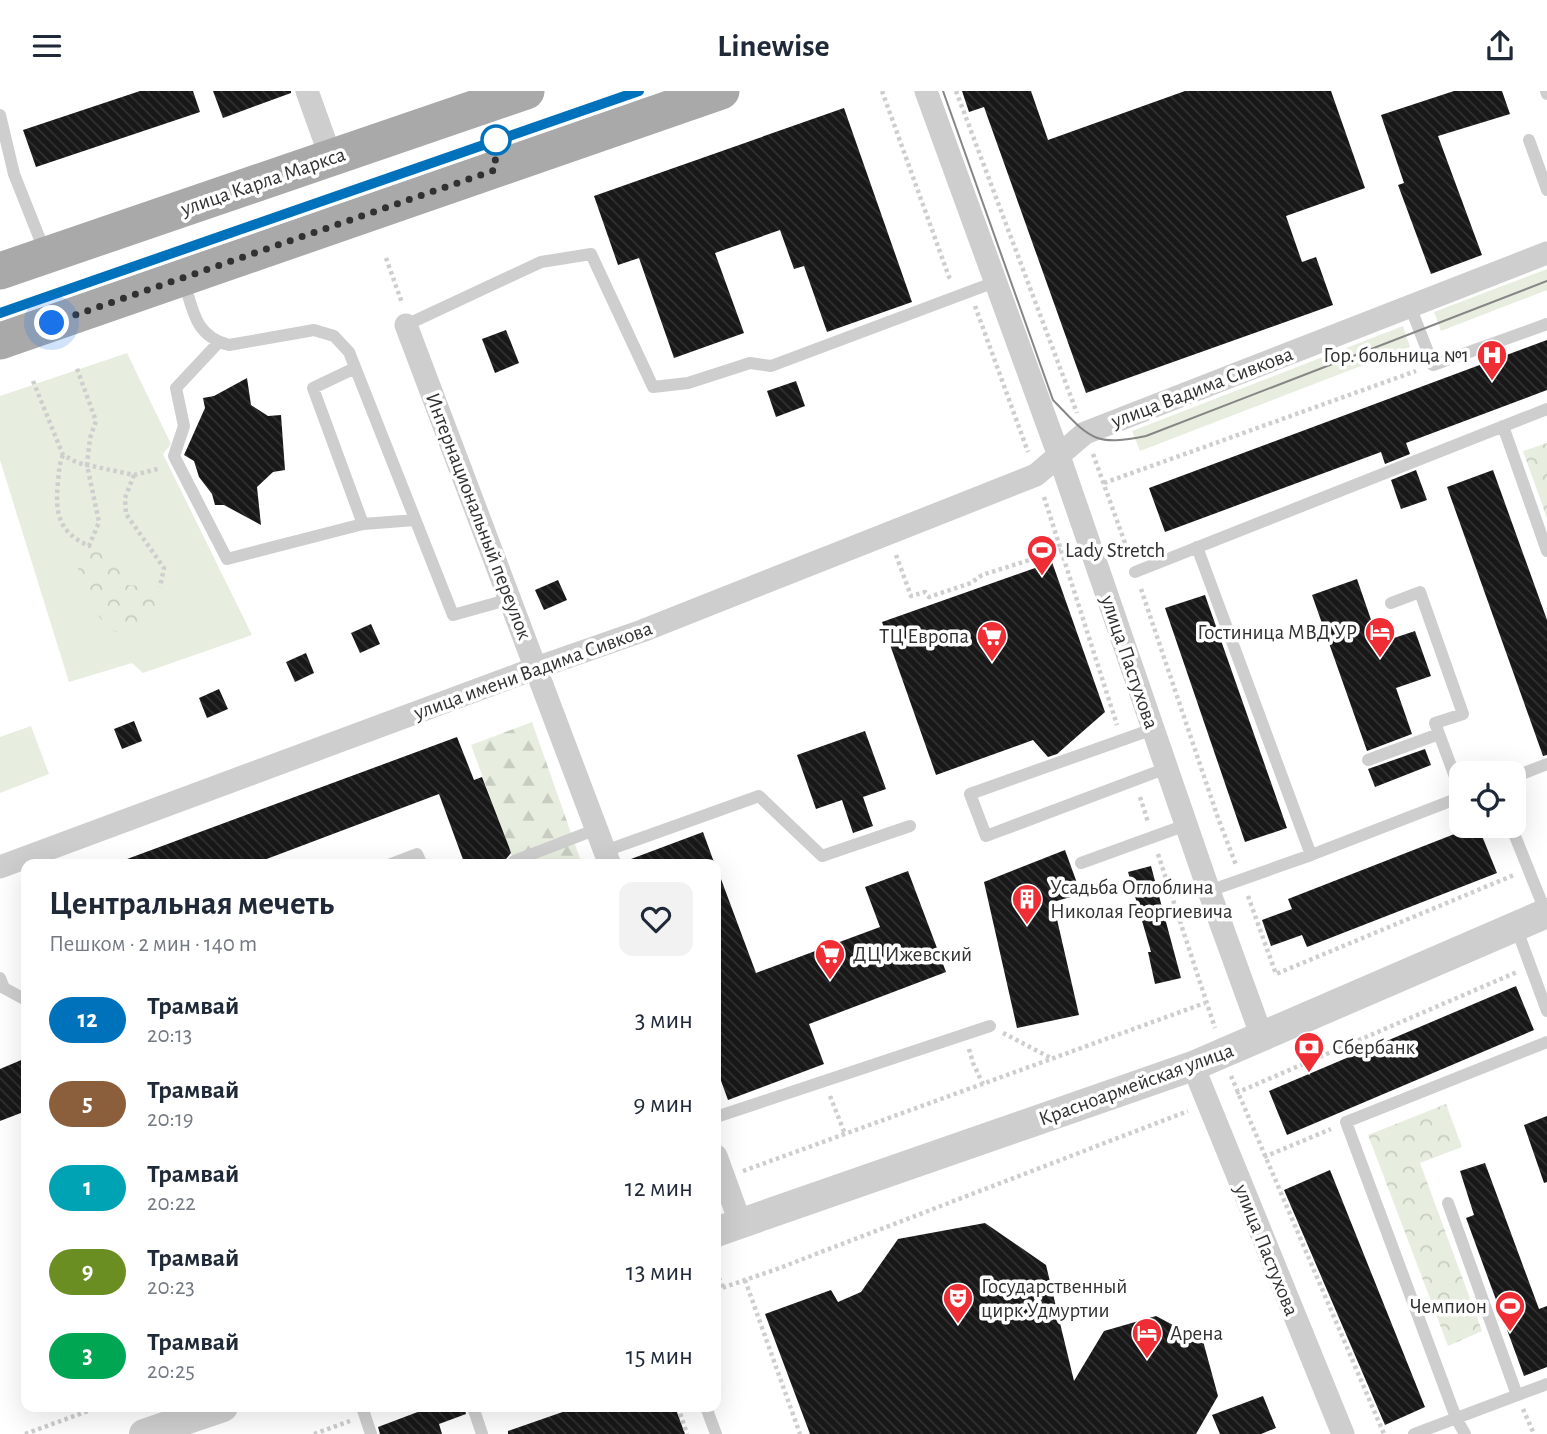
<!DOCTYPE html>
<html lang="ru">
<meta charset="utf-8">
<style>
body{margin:0;font-family:"Alegreya Sans",sans-serif;background:#f2f2f3;color:#1f2937;height:100vh;display:flex;flex-direction:column;font-size:26px;white-space:nowrap}
*{box-sizing:border-box;margin:0}
p{font-size:23px;color:#747a83}
.icon{flex:none;width:38px;height:38px;fill:none;stroke:currentColor;stroke-width:2;stroke-linecap:round;stroke-linejoin:round}
.map{position:relative;flex:1;overflow:hidden}
.details{position:absolute;left:21px;top:768px;width:700px;height:553px;display:flex;flex-direction:column;background:#fff;border-radius:14px;box-shadow:0 7px 28px #0002}
.details>*{flex:none}
.badge{padding:0 14px;border-radius:23px;font-size:24px;line-height:46px}
.buttons{position:absolute;left:1449px;top:670px;display:grid;gap:14px}
.buttons a{display:grid;place-items:center;width:77px;height:77px;border-radius:14px;background:#fff;box-shadow:0 7px 28px #0002;font-size:35px}
.you{position:absolute;width:35px;height:35px;margin:-18px;border:5px solid #fff;border-radius:50%;background:#1a73e8;box-shadow:0 0 0 10px #1a73e833}
.map>.badge{position:absolute;translate:-50% -50%;box-shadow:0 0 0 4px #fff}
.round{display:grid;place-items:center;flex:none;width:74px;height:74px;border-radius:14px;background:#f2f2f3}
.overview{display:flex;align-items:center;justify-content:space-between;height:119px;padding:0 28px}
h1{font-size:33px;font-weight:700;line-height:52px}
ul{padding:0;list-style:none}
li{display:flex;align-items:center;gap:21px;height:84px;padding:0 28px}
li div{flex:1}
li b{display:block;font-size:26px}
li em{font-style:normal}
li .badge{min-width:77px;font-weight:700;text-align:center}
header{display:flex;justify-content:space-between;align-items:center;height:91px;padding:0 28px;background:#fff;font-size:32px;font-weight:700}
.map>svg:first-child{display:block}
</style>
<header><svg class="icon" aria-label="menu" viewBox="0 0 24 24"><path d="M4 6h16M4 12h16M4 18h16"/></svg>Linewise<svg class="icon" aria-label="share" viewBox="0 0 24 24"><path d="M12 15V3M7 8l5-5 5 5M5 13v7h14v-7"/></svg></header>
<div class="map">
<svg width="1547" height="1343" viewBox="0 0 1547 1343">
<defs>
<pattern id="forest-firs" width="22" height="20" patternUnits="userSpaceOnUse" patternTransform="scale(1.75)"><rect width="22" height="20" fill="#e7eedf"/><path d="M5 1l3.5 6h-7zM16 11l3.5 6h-7z" fill="#c7cdc0"/></pattern>
<pattern id="park-crowns" width="20" height="18" patternUnits="userSpaceOnUse" patternTransform="scale(1.75)"><rect width="20" height="18" fill="#e7eedf"/><path d="M2 6a3 3 0 1 1 6 0M12 15a3 3 0 1 1 6 0" fill="none" stroke="#c7cdc0"/></pattern>
<pattern id="building-back-hatch" width="6" height="6" patternUnits="userSpaceOnUse" patternTransform="scale(1.75)"><rect width="6" height="6" fill="#181818"/><path d="M-1 5l2 2M0 0l6 6M5-1l2 2" fill="none" stroke="#313131"/></pattern>
</defs>
<rect width="100%" height="100%" fill="#fff"/>
<path fill="#e7eedf" d="M1547 178V199L1441 240 1434 221Z
M1403 235 1410 256 1140 360 1132 340Z
M127 262 171 353 163 363 252 544 143 582 132 572 69 591 0 369V305Z
M31 635 49 683 0 702V646Z"/>
<path fill="url(#forest-firs)" d="M532 631 582 773H515L471 654Z"/>
<path fill="url(#park-crowns)" d="M1547 352V427L1523 360Z
M98 451 109 455 127 494 140 495 150 491 165 509 158 524 148 531 120 542 111 539 83 508 78 478 85 462Z
M1446 1013 1462 1056 1420 1072 1482 1240 1448 1255 1368 1044Z"/>
<path fill="url(#building-back-hatch)" d="M140 0H193L200 21 36 76 23 39Z
M213 0H291V2L223 27Z
M962 0H1031L1048 49 1185 0H1331L1365 97 1286 125 1302 171 1316 166 1333 214 1086 302 984 16 969 21Z
M1454 0H1502L1510 23 1438 45 1482 164 1431 183 1398 94 1404 92 1381 24Z
M844 17 912 211 827 241 804 175 794 178 780 139 715 162 744 242 674 267 639 167 618 174 594 105Z
M506 239 519 272 495 282 482 248Z
M1547 249V299L1406 352 1410 363 1385 373 1381 361 1165 441 1149 397Z
M247 287 251 314 268 325 281 324 285 379 273 381 257 396 261 434 224 414H215L212 403 199 386 194 370 184 364 205 317 203 307 214 305Z
M796 290 805 315 776 326 767 300Z
M1416 379 1427 409 1401 418 1391 389Z
M1493 379 1547 529V664L1543 665 1447 396Z
M1052 471 1105 621 1057 663 1048 666 1033 649 936 684 882 531Z
M1357 488 1379 552 1415 540 1431 585 1396 597 1412 643 1367 660 1312 504Z
M558 489 567 509 544 519 535 499Z
M1205 504 1287 737 1245 751 1165 517Z
M371 533 380 553 360 562 351 542Z
M306 562 314 582 295 591 286 571Z
M219 598 228 618 207 627 199 607Z
M134 630 142 650 122 658 114 638Z
M865 640 886 698 863 706 873 735 853 742 842 709 816 718 797 664Z
M457 646 474 689 482 686 509 756 511 762 506 768V774H465L439 703 251 774H120L119 771Z
M1425 658 1431 674 1375 696 1368 678Z
M1475 735H1478L1497 782 1307 856 1302 844 1271 855 1262 829 1292 818 1288 808Z
M703 741 715 774H624L623 771Z
M1065 759 1081 803 1053 811 1079 924 1017 937 984 791Z
M1151 775 1181 887 1155 893 1148 861H1151L1128 781Z
M716 780H718L756 882 880 836 865 796 908 780 946 881 809 933 824 973 728 1009 716 976Z
M1516 895 1534 939 1287 1044 1269 1000Z
M26 967V1020L0 1030V978Z
M1547 1025V1091L1544 1092 1524 1034Z
M1485 1072 1539 1218 1547 1215V1276L1524 1285 1466 1127 1474 1124 1460 1080Z
M1330 1079 1425 1316 1385 1334 1284 1099Z
M985 1132 1046 1174 1074 1290 1104 1240 1156 1225 1203 1250 1218 1305 1196 1343H810L765 1223 831 1199 838 1211 861 1201 898 1148Z
M1263 1305 1276 1337 1261 1343H1220L1212 1324Z
M431 1316H464L466 1323 439 1333 442 1343H380L378 1336Z
M577 1316H675L685 1343H508V1340Z"/>
<g fill="none" stroke-linecap="round" stroke-linejoin="round">
<path stroke="#cecece" stroke-width="4.5" stroke-dasharray="3.5 3.5" stroke-linecap="butt" d="M882 0 949 186 952 189
M956 0 1077 322
M386 167 402 212
M975 215 1028 361
M33 290 63 364 78 372 134 384 161 377
M1093 363 1130 466
M63 364C59 373 59 381 58 391 55 422 58 441 89 455L99 431 87 374 90 347 96 330 76 275
M134 384 125 407 126 423 164 477 160 496
M1104 392 1416 280
M1044 406 1117 634
M896 464 911 505 925 501 929 506 971 492 982 484 1061 459
M1141 498 1218 727 1236 774
M1140 706 1148 731
M1158 763 1215 937
M1248 805 1276 883 1514 784
M1003 942 1051 967
M969 958 973 972 983 993
M1231 985 1384 1343
M1236 1002 1517 881
M830 1005 845 1043
M1264 1066 1331 1038
M743 1080 1205 912
M716 1180 723 1197
M745 1189 800 1343
M716 1199 777 1178 1188 1020
M678 1316 687 1343
M1523 1318 1534 1343
M25 1343 99 1316
M314 1343 350 1330"/>
<path stroke="#cecece" stroke-width="12" d="M1546 0 1547 3
M0 24 14 83 45 161
M1529 49 1547 99
M184 190C193 220 195 245 229 254L314 239 334 245 349 261 453 524 510 508
M1410 215 1433 274 1547 233
M406 234 541 171 591 163 653 296 688 292 750 272 771 275 995 191
M219 251 176 297 184 335 174 365 227 468 363 433
M355 277 313 297 363 433 415 429
M1503 335 1547 460
M1197 456 1311 764
M1135 481 1547 318
M1391 512 1420 501 1463 623 1435 632 1461 702
M1153 638 970 703 986 745 1167 677
M1368 669 1439 643
M1514 686 1547 673
M1511 735 1546 822
M605 760 759 705 822 765 910 735
M514 770 597 738
M1081 772 1186 734
M388 774 417 763 422 774
M1209 800 1311 764 1461 706
M1516 836 1547 920
M0 887 4 897 26 909
M716 1026 990 935
M1448 1112 1517 1304
M362 1316 371 1343
M473 1316 482 1343
M706 1316 716 1343
M1414 1343 1547 1293
M1465 1343 1456 1327 1346 1031 1547 951"/>
<path stroke="#cecece" stroke-width="23" d="M307 0 331 67
M926 0 1059 365 1209 800 1262 946
M406 234 610 774
M0 776 536 577 642 540 1036 384 1085 342 1547 162
M1193 975 1343 1343
M716 1065 740 1131"/>
<path stroke="#cecece" stroke-width="30" d="M716 1141 1193 975 1547 822
M144 1343 223 1316"/>
<path stroke="#a9a9a9" stroke-width="37" d="M0 180 526 0
M0 250 721 0"/>
<path stroke="#868686" stroke-width="2" d="M943 0 1053 309C1089 346 1092 356 1146 345L1547 190
M0 222 639 0"/>
</g>
<g fill="none" stroke-linecap="round" stroke-linejoin="round">
<g stroke="#fff" stroke-width="16">
<path id="line" d="M0 222 639 0"/>
</g>
<use href="#line" stroke="#0072bc" stroke-width="10"/>
<path stroke="#313131" stroke-width="7" stroke-dasharray="0 12.6" d="M52 232 495 79 496 49"/>
</g>
<defs>
<g id="hospital-pin" transform="scale(1.575)"><path d="M0 17L-7.5 6A9.5 9.5 0 1 1 7.5 6Z" fill="#ee2d35" stroke="#fff"/><path d="M-5-5h3v3.5h4V-5h3V5h-3V1.5h-4V5h-3Z" fill="#fff"/></g>
<g id="stadium-pin" transform="scale(1.575)"><path d="M0 17L-7.5 6A9.5 9.5 0 1 1 7.5 6Z" fill="#ee2d35" stroke="#fff"/><path d="M0-5a6.5 5 0 1 0 0 10a6.5 5 0 1 0 0-10ZM-3.5-1.8h7v3.6h-7Z" fill="#fff"/></g>
<g id="hotel-pin" transform="scale(1.575)"><path d="M0 17L-7.5 6A9.5 9.5 0 1 1 7.5 6Z" fill="#ee2d35" stroke="#fff"/><path d="M-6-4.5h1.5V1H6V5H4.5V3h-9V5H-6ZM-4 0a1.8 1.8 0 1 1 3.6 0ZM.5 0V-2.5h3Q6-2.5 6 0Z" fill="#fff"/></g>
<g id="supermarket-pin" transform="scale(1.575)"><path d="M0 17L-7.5 6A9.5 9.5 0 1 1 7.5 6Z" fill="#ee2d35" stroke="#fff"/><path d="M-6-5.5h2.5l.6 2H6L4.5 2H-2.5L-4.4-4H-6ZM-1.5 3.2a1.3 1.3 0 1 0 .1 0ZM3 3.2a1.3 1.3 0 1 0 .1 0Z" fill="#fff"/></g>
<g id="building-pin" transform="scale(1.575)"><path d="M0 17L-7.5 6A9.5 9.5 0 1 1 7.5 6Z" fill="#ee2d35" stroke="#fff"/><path d="M-4-6H4V6H1V3H-1V6H-4ZM-2.5-4.3h1.7v1.8h-1.7ZM.8-4.3h1.7v1.8H.8ZM-2.5-1h1.7V.8h-1.7ZM.8-1h1.7V.8H.8Z" fill="#fff"/></g>
<g id="bank-pin" transform="scale(1.575)"><path d="M0 17L-7.5 6A9.5 9.5 0 1 1 7.5 6Z" fill="#ee2d35" stroke="#fff"/><path d="M-6-4H6V4H-6ZM0-2.3a2.3 2.3 0 1 0 0 4.6a2.3 2.3 0 1 0 0-4.6Z" fill="#fff"/></g>
<g id="theatre-pin" transform="scale(1.575)"><path d="M0 17L-7.5 6A9.5 9.5 0 1 1 7.5 6Z" fill="#ee2d35" stroke="#fff"/><path d="M-5-5.5Q0-4 5-5.5V0Q5 5 0 6Q-5 5-5 0ZM-3.3-2.5H-1v1.5H-3.3ZM1-2.5H3.3v1.5H1ZM-2.8 1Q0 5.5 2.8 1Z" fill="#fff"/></g>
</defs>
<g fill-rule="evenodd">
<use href="#hospital-pin" x="1492" y="264"/>
<use href="#stadium-pin" x="1042" y="459"/>
<use href="#hotel-pin" x="1380" y="541"/>
<use href="#supermarket-pin" x="992" y="545"/>
<use href="#building-pin" x="1027" y="808"/>
<use href="#supermarket-pin" x="830" y="863"/>
<use href="#bank-pin" x="1309" y="956"/>
<use href="#theatre-pin" x="958" y="1207"/>
<use href="#stadium-pin" x="1510" y="1215"/>
<use href="#hotel-pin" x="1147" y="1242"/>
</g>
<circle fill="#fff" stroke="#0072bc" stroke-width="3.5" cx="496" cy="49" r="14"/>
<g text-anchor="middle" stroke-width="7" stroke-linejoin="round" paint-order="stroke">
<g font-size="21" fill="#313131" stroke="#fff">
<text transform="translate(263 90) rotate(-19)" y="7">улица Карла Маркса</text>
<text transform="translate(1202 296) rotate(-21)" y="7">улица Вадима Сивкова</text>
<text transform="translate(479 425) rotate(69)" y="7">Интернациональный переулок</text>
<text transform="translate(1130 571) rotate(71)" y="7">улица Пастухова</text>
<text transform="translate(533 579) rotate(-20)" y="7">улица имени Вадима Сивкова</text>
<text transform="translate(1136 993) rotate(-20)" y="7">Красноармейская улица</text>
<text transform="translate(1267 1159) rotate(68)" y="7">улица Пастухова</text>
</g>
<g font-size="21" fill="#313131" stroke="#fff" text-anchor="start">
<text x="1469" y="271" text-anchor="end">Гор. больница №1</text>
<text x="1065" y="466">Lady Stretch</text>
<text x="1357" y="548" text-anchor="end">Гостиница МВД УР</text>
<text x="969" y="552" text-anchor="end">ТЦ Европа</text>
<text x="1050" y="803">Усадьба Оглоблина<tspan x="1050" dy="24">Николая Георгиевича</tspan></text>
<text x="853" y="870">ДЦ Ижевский</text>
<text x="1332" y="963">Сбербанк</text>
<text x="981" y="1202">Государственный<tspan x="981" dy="24">цирк Удмуртии</tspan></text>
<text x="1487" y="1222" text-anchor="end">Чемпион</text>
<text x="1170" y="1249">Арена</text>
</g>
</g>
</svg>
<div class="buttons">
<a><svg class="icon" aria-label="locate" viewBox="0 0 24 24"><circle cx="12" cy="12" r="6"/><path d="M12 2v4M12 18v4M2 12h4M18 12h4"/></svg></a>
</div>
<div class="you" style="left:52px;top:232px"></div>
<section class="details">
<div class="overview"><div><h1>Центральная мечеть</h1><p>Пешком · 2 мин · 140 m</p></div><a class="round"><svg class="icon" aria-label="heart" viewBox="0 0 24 24"><path d="M12 20l-8-8c-3-5 5-10 8-4 3-6 11-1 8 4z"/></svg></a></div>
<ul>
<li><span class="badge" style="background:#0072bc;color:#fff">12</span><div><b>Трамвай</b><p>20:13</p></div><em>3 мин</em></li>
<li><span class="badge" style="background:#8b5e3c;color:#fff">5</span><div><b>Трамвай</b><p>20:19</p></div><em>9 мин</em></li>
<li><span class="badge" style="background:#00a3b4;color:#fff">1</span><div><b>Трамвай</b><p>20:22</p></div><em>12 мин</em></li>
<li><span class="badge" style="background:#6b8e23;color:#fff">9</span><div><b>Трамвай</b><p>20:23</p></div><em>13 мин</em></li>
<li><span class="badge" style="background:#00a651;color:#fff">3</span><div><b>Трамвай</b><p>20:25</p></div><em>15 мин</em></li>
</ul>
</section>
</div>
